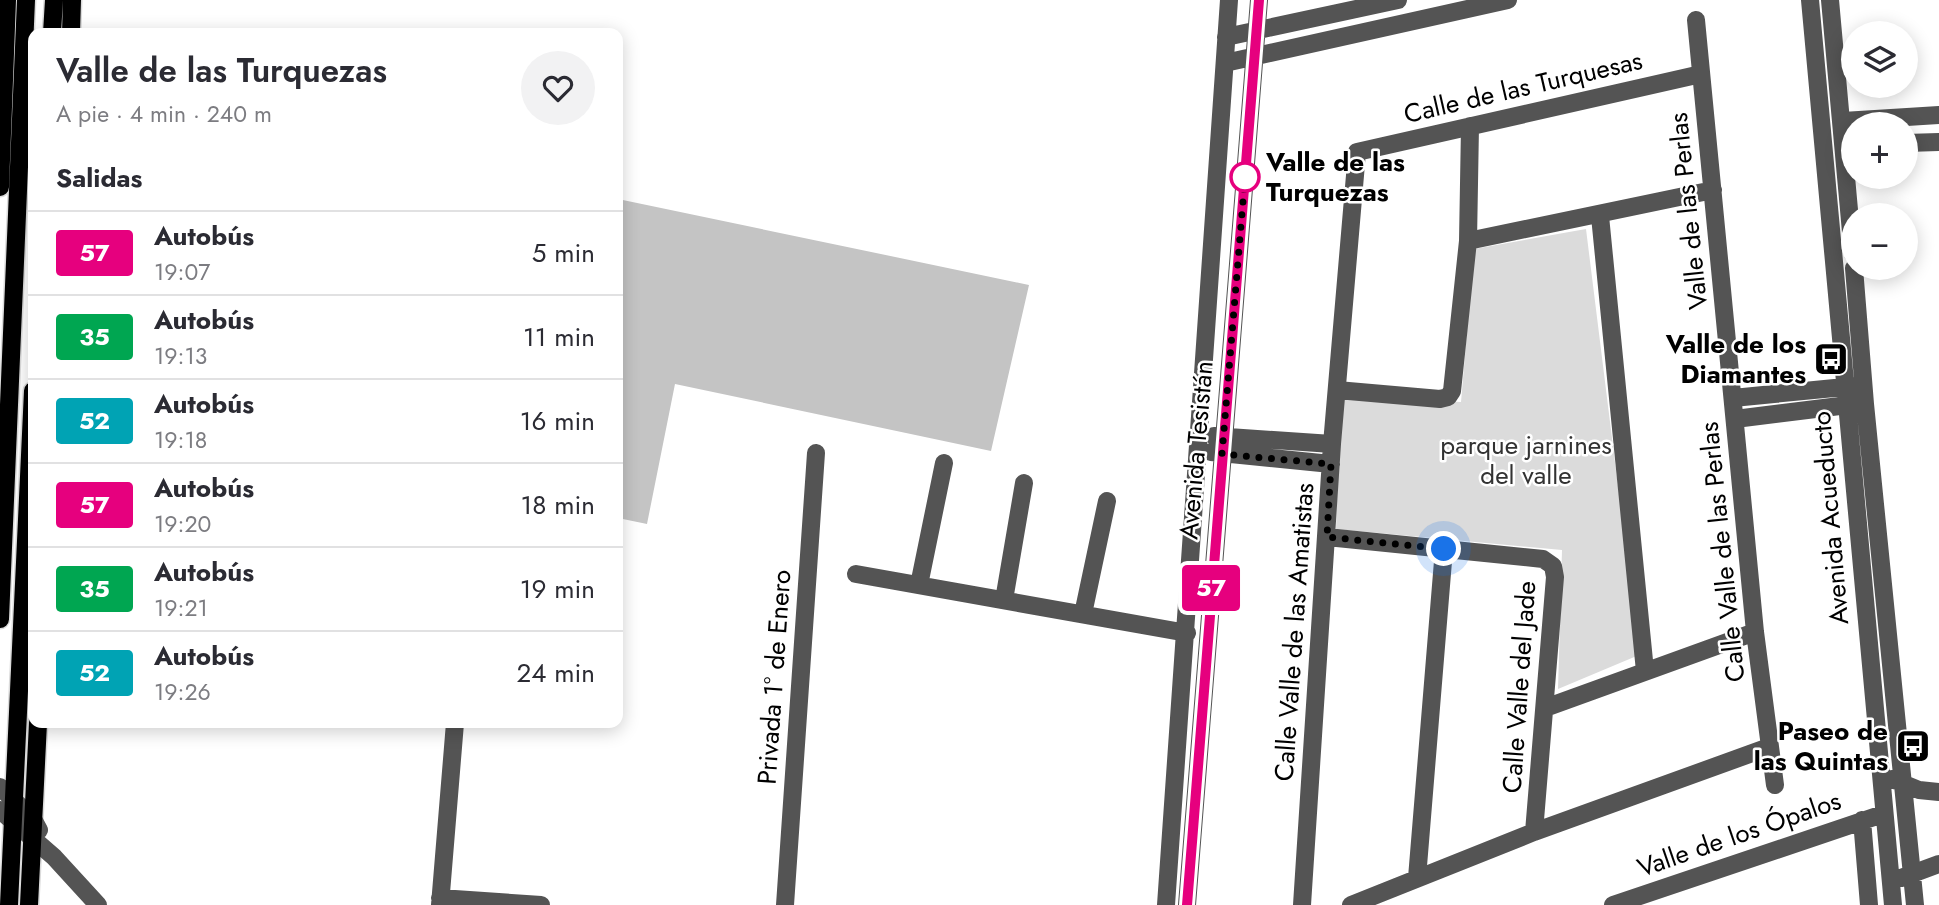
<!DOCTYPE html>
<html lang="es">
<meta charset="utf-8">
<style>
body{margin:0;font-family:Jost,sans-serif;background:#f2f2f3;color:#2b2b33;height:100vh;display:flex;flex-direction:column;font-size:26px;white-space:nowrap}
*{box-sizing:border-box;margin:0}
p{font-size:23px;color:#7c7c81}
.icon{flex:none;width:38px;height:38px;fill:none;stroke:currentColor;stroke-width:2;stroke-linecap:round;stroke-linejoin:round}
.map{position:relative;flex:1;overflow:hidden}
.side{position:absolute;left:28px;top:28px;width:595px;height:700px;display:flex;flex-direction:column;background:#fff;border-radius:14px;box-shadow:0 4px 18px #0003}
.side>*{flex:none}
.badge{padding:0 14px;border-radius:5px;font-size:24px;line-height:46px}
.tools{position:absolute;left:1841px;top:21px;display:grid;gap:14px}
.tools a{display:grid;place-items:center;width:77px;height:77px;border-radius:50%;background:#fff;box-shadow:0 4px 18px #0003;font-size:35px}
.you{position:absolute;width:35px;height:35px;margin:-18px;border:5px solid #fff;border-radius:50%;background:#1a73e8;box-shadow:0 0 0 10px #1a73e833}
.map>.badge{position:absolute;translate:-50% -50%;box-shadow:0 0 0 4px #fff}
h2{padding:0 28px;font-size:26px;line-height:63px}
.round{display:grid;place-items:center;flex:none;width:74px;height:74px;border-radius:37px;background:#f2f2f3}
.summary{display:flex;align-items:center;justify-content:space-between;height:119px;padding:0 28px}
h1{font-size:33px;font-weight:600;line-height:52px}
ul{padding:0;list-style:none}
li{display:flex;align-items:center;gap:21px;height:84px;padding:0 28px;border-top:2px solid #e1e1e2}
li div{flex:1}
li b{display:block;font-size:26px}
li em{font-style:normal}
li .badge{min-width:77px;font-weight:700;text-align:center}
.map>svg:first-child{display:block}
</style>
<div class="map">
<svg width="1939" height="905" viewBox="0 0 1939 905">
<rect width="100%" height="100%" fill="#fff"/>
<path fill="#dbdbdb" d="M1586 229 1639 655 1558 689 1562 550 1336 529 1341 395 1461 402 1474 249Z"/>
<path fill="#c4c4c4" d="M618 199 1029 285 991 451 675 384 647 524 618 518Z"/>
<g fill="none" stroke-linecap="round" stroke-linejoin="round">
<g stroke="#dbdbdb" stroke-width="21">
<path id="major" d="M52 33 54 0
M71 33 72 0
M0 187 7 0
M0 619 26 0
M9 905 33 391
M29 905 38 723"/>
</g>
<path stroke="#545454" stroke-width="18" d="M1810 0 1893 905
M1830 0 1853 254
M1696 20 1755 632 1775 785
M1226 37 1398 0
M1225 63 1508 0
M1843 121 1939 115
M1906 143 1939 142
M1600 216 1645 671
M1468 241 1713 190
M1854 268 1865 404 1915 905
M1337 390 1440 399 1448 397 1452 391 1468 241 1470 126
M1733 398 1855 386
M1735 419 1856 404
M1214 436 1332 444
M1211 452 1331 464
M1327 537 1543 559 1553 566 1555 577 1534 832
M856 574 1187 633
M919 585 944 463
M1004 600 1024 483
M1083 614 1107 501
M1545 708 1755 632
M1892 779 1919 790 1939 792
M0 787 33 819 39 830
M0 810 54 857 98 905
M1862 820 1869 905
M1417 878 1444 549
M1901 878 1939 864
M440 898 541 905
M440 905 455 723
M785 905 816 453
M1166 905 1229 0
M1187 905 1259 0
M1302 905 1332 444 1357 152 1701 74
M1351 905 1534 832 1769 747
M1613 905 1883 814"/>
<use href="#major" stroke="#000" stroke-width="18"/>
</g>
<g fill="none" stroke-linecap="round" stroke-linejoin="round">
<g stroke="#fff" stroke-width="16">
<path id="line" d="M1187 905 1259 0"/>
</g>
<use href="#line" stroke="#e6007e" stroke-width="10"/>
<path stroke="#000" stroke-width="7" stroke-dasharray="0 12.6" d="M1245 177 1222 454 1331 464 1327 537 1444 549"/>
</g>
<defs>
<g id="bus-square" transform="scale(1.75)"><rect x="-9" y="-9" width="18" height="18" rx="4" fill="#000" stroke="#fff"/><path d="M-5-6H5V4H4V6H2V4H-2V6H-4V4H-5ZM-3.5-4V0h7V-4ZM-3.5 1.2v1.5H-2V1.2ZM2 1.2v1.5H3.5V1.2Z" fill="#fff"/></g>
</defs>
<g fill-rule="evenodd">
<use href="#bus-square" x="1831" y="359"/>
<use href="#bus-square" x="1913" y="746"/>
</g>
<circle fill="#fff" stroke="#e6007e" stroke-width="3.5" cx="1245" cy="177" r="14"/>
<g text-anchor="middle" stroke-width="5" stroke-linejoin="round" paint-order="stroke">
<g font-size="26" fill="#000" stroke="#fff">
<text transform="translate(1523 87) rotate(-13)" y="9">Calle de las Turquesas</text>
<text transform="translate(1688 211) rotate(-96)" y="9">Valle de las Perlas</text>
<text transform="translate(1196 450) rotate(-85)" y="9">Avenida Tesistán</text>
<text transform="translate(1830 518) rotate(-95)" y="9">Avenida Acueducto</text>
<text transform="translate(1722 552) rotate(-96)" y="9">Calle Valle de las Perlas</text>
<text transform="translate(1294 632) rotate(-86)" y="9">Calle Valle de las Amatistas</text>
<text transform="translate(774 677) rotate(-86)" y="9">Privada 1° de Enero</text>
<text transform="translate(1519 687) rotate(-86)" y="9">Calle Valle del Jade</text>
<text transform="translate(1739 834) rotate(-19)" y="9">Valle de los Ópalos</text>
</g>
<g font-size="26" font-weight="bold" fill="#000" stroke="#fff" text-anchor="start">
<text x="1266" y="171">Valle de las<tspan x="1266" dy="30">Turquezas</tspan></text>
</g>
<g font-size="26" font-weight="bold" fill="#000" stroke="#fff" text-anchor="end">
<text x="1806" y="353">Valle de los<tspan x="1806" dy="30">Diamantes</tspan></text>
<text x="1888" y="740">Paseo de<tspan x="1888" dy="30">las Quintas</tspan></text>
</g>
<g font-size="26" fill="#323232" stroke="#fff">
<text x="1526" y="454">parque jarnines<tspan x="1526" dy="30">del valle</tspan></text>
</g>
</g>
</svg>
<div class="tools">
<a><svg class="icon" aria-label="layers" viewBox="0 0 24 24"><path d="M12 4l9 5-9 5-9-5zM3 14l9 5 9-5"/></svg></a>
<a>+</a>
<a>−</a>
</div>
<div class="you" style="left:1444px;top:549px"></div>
<b class="badge" style="left:1211px;top:588px;background:#e6007e;color:#fff">57</b>
<section class="side">
<div class="summary"><div><h1>Valle de las Turquezas</h1><p>A pie · 4 min · 240 m</p></div><a class="round"><svg class="icon" aria-label="heart" viewBox="0 0 24 24"><path d="M12 20l-8-8c-3-5 5-10 8-4 3-6 11-1 8 4z"/></svg></a></div>
<h2>Salidas</h2>
<ul>
<li><span class="badge" style="background:#e6007e;color:#fff">57</span><div><b>Autobús</b><p>19:07</p></div><em>5 min</em></li>
<li><span class="badge" style="background:#00a651;color:#fff">35</span><div><b>Autobús</b><p>19:13</p></div><em>11 min</em></li>
<li><span class="badge" style="background:#00a3b4;color:#fff">52</span><div><b>Autobús</b><p>19:18</p></div><em>16 min</em></li>
<li><span class="badge" style="background:#e6007e;color:#fff">57</span><div><b>Autobús</b><p>19:20</p></div><em>18 min</em></li>
<li><span class="badge" style="background:#00a651;color:#fff">35</span><div><b>Autobús</b><p>19:21</p></div><em>19 min</em></li>
<li><span class="badge" style="background:#00a3b4;color:#fff">52</span><div><b>Autobús</b><p>19:26</p></div><em>24 min</em></li>
</ul>
</section>
</div>
